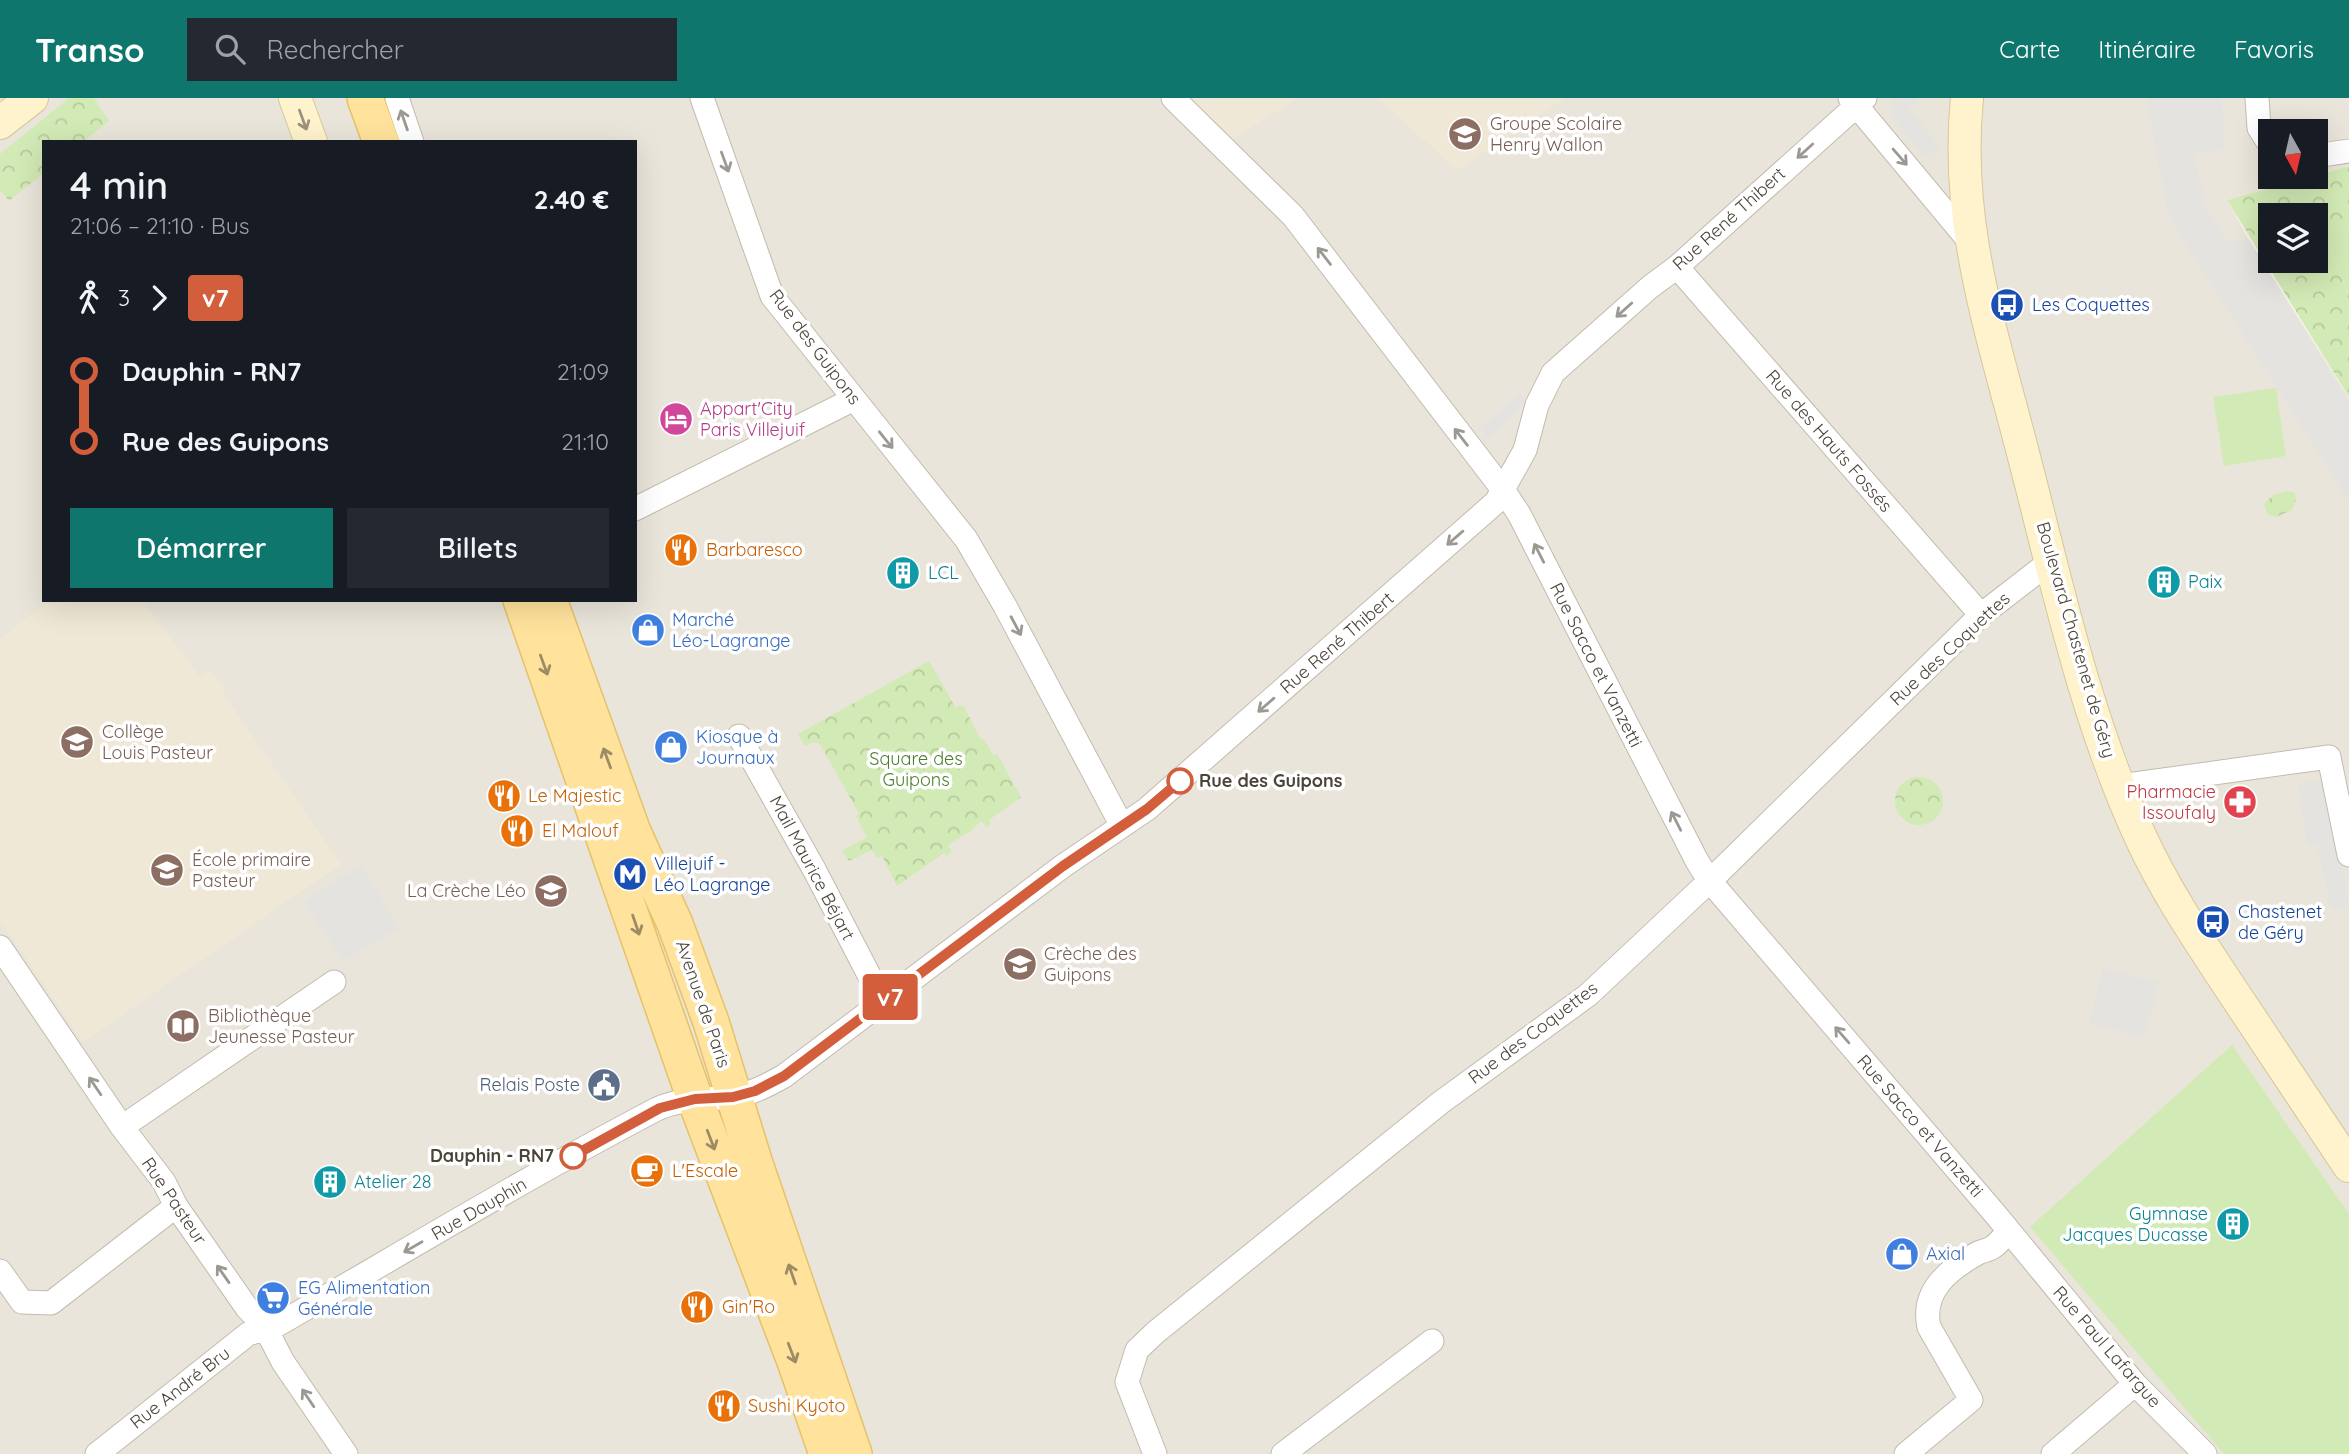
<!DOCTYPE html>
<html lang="fr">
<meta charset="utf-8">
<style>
body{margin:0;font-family:Quicksand,sans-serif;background:#242831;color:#f1f3f6;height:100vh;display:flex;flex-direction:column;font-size:26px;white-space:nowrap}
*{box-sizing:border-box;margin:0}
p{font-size:23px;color:#9ea1a6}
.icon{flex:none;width:38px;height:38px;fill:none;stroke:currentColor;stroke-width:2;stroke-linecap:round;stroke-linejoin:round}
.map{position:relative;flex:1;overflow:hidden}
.panel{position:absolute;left:42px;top:42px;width:595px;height:462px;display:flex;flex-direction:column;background:#171b24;border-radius:0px;box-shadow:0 7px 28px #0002}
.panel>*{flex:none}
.badge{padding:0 14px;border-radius:5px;font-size:24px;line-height:46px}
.needle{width:46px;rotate:172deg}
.fabs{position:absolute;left:2258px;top:21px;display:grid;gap:14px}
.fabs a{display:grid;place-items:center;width:70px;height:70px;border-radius:0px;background:#171b24;box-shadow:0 7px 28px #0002;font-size:35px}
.map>.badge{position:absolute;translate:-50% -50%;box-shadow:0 0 0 4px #fff}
.legs{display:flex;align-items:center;gap:10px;height:77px;padding:0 28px;font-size:23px}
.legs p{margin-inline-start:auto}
.overview{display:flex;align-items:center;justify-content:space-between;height:119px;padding:0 28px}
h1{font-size:38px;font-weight:600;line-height:52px}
.action{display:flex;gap:14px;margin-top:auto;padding:14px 28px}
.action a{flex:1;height:80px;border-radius:0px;background:#0f766e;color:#fff;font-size:28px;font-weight:600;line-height:80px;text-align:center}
.action a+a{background:#242831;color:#f1f3f6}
ul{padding:0 28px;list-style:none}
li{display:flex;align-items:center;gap:24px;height:70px;font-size:26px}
li i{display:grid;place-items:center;width:10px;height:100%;margin:0 9px;background:currentColor}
li i::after{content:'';width:18px;height:18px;margin:-9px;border:5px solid;border-radius:50%;background:#171b24}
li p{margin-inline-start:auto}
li:first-child i{background:linear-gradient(#0000 50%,currentColor 0)}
li:last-child i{background:linear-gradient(currentColor 50%,#0000 0)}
header{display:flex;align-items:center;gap:42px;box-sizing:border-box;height:98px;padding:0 35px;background:#0f766e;color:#fff}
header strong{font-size:33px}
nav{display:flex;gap:38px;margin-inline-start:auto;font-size:24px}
.search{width:490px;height:63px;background:#242831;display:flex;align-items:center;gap:18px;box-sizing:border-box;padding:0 24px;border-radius:0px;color:#9ea1a6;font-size:26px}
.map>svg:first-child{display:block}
</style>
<header>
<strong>Transo</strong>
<div class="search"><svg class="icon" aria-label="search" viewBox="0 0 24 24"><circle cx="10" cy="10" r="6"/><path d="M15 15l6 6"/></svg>Rechercher</div>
<nav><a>Carte</a><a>Itinéraire</a><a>Favoris</a></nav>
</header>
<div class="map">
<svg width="2349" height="1356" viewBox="0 0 2349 1356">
<defs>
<pattern id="forest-crowns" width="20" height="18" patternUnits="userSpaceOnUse" patternTransform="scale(1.75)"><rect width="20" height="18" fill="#d2eab5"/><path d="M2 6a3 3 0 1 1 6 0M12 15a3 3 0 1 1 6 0" fill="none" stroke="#b6ca9c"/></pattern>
</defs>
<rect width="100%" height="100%" fill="#f6f3ec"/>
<path fill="#eae5da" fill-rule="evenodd" d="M0 0H2349V68L2315 77V33H2270V79H2311L2227 102 2249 142 2349 300V1356H0ZM44 44H635V502H44Z"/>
<path fill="#efe8d6" d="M1187 0H1298L1229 44Z
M1378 0H1565L1457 72Z
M50 502H142L200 579 211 572 226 592 223 595 341 766 83 944 0 822V541Z"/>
<path fill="#d2eab5" d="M2349 127V198L2324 137Z
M2276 290 2286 358 2224 368 2213 299Z
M2232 947 2349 1116V1356H2224L2030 1129Z"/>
<path fill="url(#forest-crowns)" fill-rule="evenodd" d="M69 0H94L109 23 83 44H44V75L9 103 0 92V56Z
M2349 68V127L2324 137 2349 198V299L2227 102ZM2270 117H2315V163H2270Z
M2288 393 2295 395 2296 403 2292 412 2276 419 2267 416 2264 406 2273 397Z
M929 563 956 610 963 607 981 642 984 641 993 657 997 656 1021 699 989 722 991 726 987 729 981 723 971 733 948 747 952 754 947 758 944 755 897 788 882 758 877 760 872 752 849 763 842 753 867 739 856 718 859 716 820 646 814 644 805 648 798 636Z
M1895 703a24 24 0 1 1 48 0a24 24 0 1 1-48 0Z"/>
<path fill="#e5e3e0" d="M1893 0H1920L1909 11 1940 48 1925 61 1890 16Z
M2146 0H2222L2225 51 2195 57 2205 108 2228 143 2249 142 2349 304V404L2168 118Z
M1519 295 1528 304 1488 341 1479 332Z
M2325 682 2349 807 2331 811 2317 746 2307 748 2298 686Z
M361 767 399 830 343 863 304 804Z
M2103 870 2159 885 2144 940 2089 925Z"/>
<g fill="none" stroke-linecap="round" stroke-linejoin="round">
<g stroke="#c2bbae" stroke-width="25">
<path id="street" d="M397 0 412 44
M702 0 772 198 966 441 1005 508 1122 728
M1173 0 1293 118 1504 393 1519 416 1697 763 1709 782 1996 1117 2135 1286 2205 1356
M1850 0 1970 144
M2257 0 2259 30 2270 47
M2315 58 2349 53
M1677 169 1981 517
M635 411 854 301
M739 638 815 773 883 904
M2120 688 2329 659 2349 757
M0 849 122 1029 164 1084 176 1108 247 1210 265 1229 283 1264 346 1356
M122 1029 334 884
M0 1173 22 1204 51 1205 176 1108
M97 1356 248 1236 279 1226C404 1154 529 1078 657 1011 682 999 709 1003 735 998 753 995 768 987 784 978L1063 768 1147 711 1496 404 1525 352 1537 307 1553 275 1650 189 1677 169 1865 0
M1155 1356 1127 1284 1137 1252 1156 1234 1440 1005 1588 897 1717 776 1981 517 2051 463
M1283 1356 1432 1243
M1906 1356 1971 1302 1929 1229C1921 1193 1949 1171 1978 1155 1982 1153 1989 1152 1993 1149 1999 1145 2004 1138 2009 1133
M2053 1356 2135 1286"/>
</g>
<g stroke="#d6c79b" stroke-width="34">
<path id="secondary" d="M295 0 311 44
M1967 0C1955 120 1988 222 2018 336 2054 471 2082 613 2141 740 2165 792 2196 838 2227 885 2267 946 2308 1007 2349 1068
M0 25 32 0"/>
</g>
<g stroke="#e6c16a" stroke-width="38">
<path id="primary" d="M365 0 381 44
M521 502 695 1001 796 1266 827 1356
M549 502 633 734 675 826 711 924 755 1066 854 1356"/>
</g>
<use href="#street" stroke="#fff" stroke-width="23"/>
<use href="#secondary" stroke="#fff3cd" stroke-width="32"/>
<use href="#primary" stroke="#ffe39c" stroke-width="35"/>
</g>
<defs><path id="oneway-shaft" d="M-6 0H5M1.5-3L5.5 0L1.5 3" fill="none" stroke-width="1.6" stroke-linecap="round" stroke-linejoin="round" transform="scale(1.75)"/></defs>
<use stroke="#9c937c" href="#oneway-shaft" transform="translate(303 22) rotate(70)"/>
<g stroke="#9c9892">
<use href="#oneway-shaft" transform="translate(404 22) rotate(-109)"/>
<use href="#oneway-shaft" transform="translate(1805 53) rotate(138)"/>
<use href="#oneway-shaft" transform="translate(1900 59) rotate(49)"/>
<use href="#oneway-shaft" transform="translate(725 64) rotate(70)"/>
<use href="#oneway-shaft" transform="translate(1324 158) rotate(-128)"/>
<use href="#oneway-shaft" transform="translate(1624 212) rotate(138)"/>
<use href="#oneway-shaft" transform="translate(1461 339) rotate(-128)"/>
<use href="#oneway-shaft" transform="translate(886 342) rotate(51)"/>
<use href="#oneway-shaft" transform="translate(1455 440) rotate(139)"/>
<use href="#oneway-shaft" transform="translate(1539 455) rotate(-117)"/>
<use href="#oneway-shaft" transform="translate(1016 528) rotate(62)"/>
<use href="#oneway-shaft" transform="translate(1266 607) rotate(139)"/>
<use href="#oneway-shaft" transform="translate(1676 723) rotate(-117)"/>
<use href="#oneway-shaft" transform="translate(1842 937) rotate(-131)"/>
<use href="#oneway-shaft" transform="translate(95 988) rotate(-124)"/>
<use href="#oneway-shaft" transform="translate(413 1149) rotate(150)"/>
<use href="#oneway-shaft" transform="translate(223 1176) rotate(-125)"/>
<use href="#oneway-shaft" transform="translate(308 1300) rotate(-124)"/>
</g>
<g stroke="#9c8c66">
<use href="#oneway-shaft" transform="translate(544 567) rotate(70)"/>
<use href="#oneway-shaft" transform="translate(607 660) rotate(-110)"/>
<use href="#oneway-shaft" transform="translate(636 827) rotate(71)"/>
<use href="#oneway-shaft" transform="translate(711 1042) rotate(69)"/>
<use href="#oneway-shaft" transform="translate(792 1176) rotate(-109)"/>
<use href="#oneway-shaft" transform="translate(792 1255) rotate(69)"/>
</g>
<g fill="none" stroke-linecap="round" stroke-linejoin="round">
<g stroke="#fff" stroke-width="16">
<path id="line-1" d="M573 1058 660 1010 695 1001 733 999 755 993 784 978 1063 768 1147 711 1180 683"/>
</g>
<use href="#line-1" stroke="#d35e3c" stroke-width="10"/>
</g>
<defs>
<g id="school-disc" transform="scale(1.75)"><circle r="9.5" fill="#8d6e63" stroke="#fff"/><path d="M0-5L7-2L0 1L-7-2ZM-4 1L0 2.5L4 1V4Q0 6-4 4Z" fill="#fff"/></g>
<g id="bus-disc" transform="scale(1.75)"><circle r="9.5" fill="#1a4fb4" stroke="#fff"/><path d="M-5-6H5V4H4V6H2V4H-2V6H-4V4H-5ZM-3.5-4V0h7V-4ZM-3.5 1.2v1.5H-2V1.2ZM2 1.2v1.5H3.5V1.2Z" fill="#fff"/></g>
<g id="hotel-disc" transform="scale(1.75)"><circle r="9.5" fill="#d1479c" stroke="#fff"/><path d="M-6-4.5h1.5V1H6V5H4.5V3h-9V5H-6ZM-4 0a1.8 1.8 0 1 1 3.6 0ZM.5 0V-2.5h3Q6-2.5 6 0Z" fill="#fff"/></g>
<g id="restaurant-disc" transform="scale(1.75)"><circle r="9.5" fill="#e8710a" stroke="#fff"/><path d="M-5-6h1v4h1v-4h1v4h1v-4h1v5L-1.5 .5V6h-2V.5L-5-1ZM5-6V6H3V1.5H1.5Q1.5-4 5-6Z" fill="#fff"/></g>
<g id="building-disc" transform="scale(1.75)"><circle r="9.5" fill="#0f9aa8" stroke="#fff"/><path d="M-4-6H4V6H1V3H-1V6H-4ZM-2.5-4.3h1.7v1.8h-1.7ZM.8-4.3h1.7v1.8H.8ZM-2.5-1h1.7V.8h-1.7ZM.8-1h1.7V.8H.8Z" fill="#fff"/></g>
<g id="shop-disc" transform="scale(1.75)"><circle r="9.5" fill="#3f7fe0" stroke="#fff"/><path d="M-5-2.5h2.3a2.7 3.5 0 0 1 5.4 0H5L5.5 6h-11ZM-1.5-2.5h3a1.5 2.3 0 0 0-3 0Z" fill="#fff"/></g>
<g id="pharmacy-disc" transform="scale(1.75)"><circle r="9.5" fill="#e0444e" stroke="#fff"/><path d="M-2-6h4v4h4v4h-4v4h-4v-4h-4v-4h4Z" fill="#fff"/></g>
<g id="metro-disc" transform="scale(1.75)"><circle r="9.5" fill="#1a4fb4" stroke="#fff"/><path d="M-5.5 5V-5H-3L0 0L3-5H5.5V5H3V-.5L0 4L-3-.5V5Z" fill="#fff"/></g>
<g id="library-disc" transform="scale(1.75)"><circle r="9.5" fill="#8d6e63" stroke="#fff"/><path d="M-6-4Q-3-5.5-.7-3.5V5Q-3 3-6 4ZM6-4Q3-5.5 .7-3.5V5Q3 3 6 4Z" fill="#fff"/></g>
<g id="civic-disc" transform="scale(1.75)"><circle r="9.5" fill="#5c6f8a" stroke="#fff"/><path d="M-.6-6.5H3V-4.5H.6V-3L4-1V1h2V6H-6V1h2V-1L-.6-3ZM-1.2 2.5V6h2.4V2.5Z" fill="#fff"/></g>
<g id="cafe-disc" transform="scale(1.75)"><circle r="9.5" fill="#e8710a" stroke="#fff"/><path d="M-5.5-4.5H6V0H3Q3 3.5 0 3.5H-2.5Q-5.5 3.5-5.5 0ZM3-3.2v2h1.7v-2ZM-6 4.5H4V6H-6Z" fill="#fff"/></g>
<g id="supermarket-disc" transform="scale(1.75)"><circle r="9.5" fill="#3f7fe0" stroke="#fff"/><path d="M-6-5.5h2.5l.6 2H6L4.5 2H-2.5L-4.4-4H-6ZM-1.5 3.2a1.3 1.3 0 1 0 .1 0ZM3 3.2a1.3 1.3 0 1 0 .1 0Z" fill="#fff"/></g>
</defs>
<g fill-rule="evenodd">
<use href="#school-disc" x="1465" y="36"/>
<use href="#bus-disc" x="2007" y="207"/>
<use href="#hotel-disc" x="676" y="321"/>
<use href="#restaurant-disc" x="681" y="452"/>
<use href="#building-disc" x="903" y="475"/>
<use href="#building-disc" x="2164" y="484"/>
<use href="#shop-disc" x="648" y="532"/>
<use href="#school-disc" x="77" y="644"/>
<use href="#shop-disc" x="671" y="649"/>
<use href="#restaurant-disc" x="504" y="698"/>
<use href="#pharmacy-disc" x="2240" y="704"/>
<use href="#restaurant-disc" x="517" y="733"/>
<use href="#school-disc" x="167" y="772"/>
<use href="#metro-disc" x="630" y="776"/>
<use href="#school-disc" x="551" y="793"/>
<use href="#bus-disc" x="2213" y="824"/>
<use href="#school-disc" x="1020" y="866"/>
<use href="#library-disc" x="183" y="928"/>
<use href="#civic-disc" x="604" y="987"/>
<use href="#cafe-disc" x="647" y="1073"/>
<use href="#building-disc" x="330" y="1084"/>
<use href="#building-disc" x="2233" y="1126"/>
<use href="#shop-disc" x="1902" y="1156"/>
<use href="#supermarket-disc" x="273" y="1200"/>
<use href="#restaurant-disc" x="697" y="1209"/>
<use href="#restaurant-disc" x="724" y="1308"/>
</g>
<g fill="#fff" stroke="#d35e3c" stroke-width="3.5">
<circle cx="1180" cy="683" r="12"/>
<circle cx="573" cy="1058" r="12"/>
</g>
<g text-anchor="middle" stroke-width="7" stroke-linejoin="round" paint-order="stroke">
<g font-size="18" fill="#785e54" stroke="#fff" text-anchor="start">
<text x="1490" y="32">Groupe Scolaire<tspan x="1490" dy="21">Henry Wallon</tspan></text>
<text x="102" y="640">Collège<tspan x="102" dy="21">Louis Pasteur</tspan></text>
<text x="192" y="768">École primaire<tspan x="192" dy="21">Pasteur</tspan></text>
<text x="526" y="799" text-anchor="end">La Crèche Léo</text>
<text x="1044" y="862">Crèche des<tspan x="1044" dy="21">Guipons</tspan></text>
<text x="208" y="924">Bibliothèque<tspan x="208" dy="21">Jeunesse Pasteur</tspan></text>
</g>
<g font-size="18" fill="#4b4439" stroke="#fff">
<text transform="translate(1729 121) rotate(-42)" y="6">Rue René Thibert</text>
<text transform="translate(815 249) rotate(53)" y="6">Rue des Guipons</text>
<text transform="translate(1829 343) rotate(49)" y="6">Rue des Hauts Fossés</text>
<text transform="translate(2076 542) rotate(74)" y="6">Boulevard Chastenet de Géry</text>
<text transform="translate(1337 545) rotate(-41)" y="6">Rue René Thibert</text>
<text transform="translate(1950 551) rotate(-43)" y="6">Rue des Coquettes</text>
<text transform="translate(1596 567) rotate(63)" y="6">Rue Sacco et Vanzetti</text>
<text transform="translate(812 770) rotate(62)" y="6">Mail Maurice Béjart</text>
<text transform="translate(703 906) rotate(71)" y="6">Avenue de Paris</text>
<text transform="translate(1533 935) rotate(-37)" y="6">Rue des Coquettes</text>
<text transform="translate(1920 1028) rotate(49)" y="6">Rue Sacco et Vanzetti</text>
<text transform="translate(174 1103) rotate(56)" y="6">Rue Pasteur</text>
<text transform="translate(479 1111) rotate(-30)" y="6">Rue Dauphin</text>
<text transform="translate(2107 1249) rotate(49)" y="6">Rue Paul Lafargue</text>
<text transform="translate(180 1290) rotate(-38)" y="6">Rue André Bru</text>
</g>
<g font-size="18" fill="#164399" stroke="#fff" text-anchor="start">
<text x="2032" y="213">Les Coquettes</text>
<text x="654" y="772">Villejuif -<tspan x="654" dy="21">Léo Lagrange</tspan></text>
<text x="2238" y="820">Chastenet<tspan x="2238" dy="21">de Géry</tspan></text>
</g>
<g font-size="18" fill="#b23c85" stroke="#fff" text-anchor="start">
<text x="700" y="317">Appart'City<tspan x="700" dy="21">Paris Villejuif</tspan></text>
</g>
<g font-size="18" fill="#c56008" stroke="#fff" text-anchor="start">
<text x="706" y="458">Barbaresco</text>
<text x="528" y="704">Le Majestic</text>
<text x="542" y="739">El Malouf</text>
<text x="672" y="1079">L'Escale</text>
<text x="722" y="1215">Gin'Ro</text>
<text x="748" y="1314">Sushi Kyoto</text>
</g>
<g font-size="18" fill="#0d838f" stroke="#fff" text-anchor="start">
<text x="928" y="481">LCL</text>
<text x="2188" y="490">Paix</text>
<text x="354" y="1090">Atelier 28</text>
<text x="2208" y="1122" text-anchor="end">Gymnase<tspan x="2208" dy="21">Jacques Ducasse</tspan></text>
</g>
<g font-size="18" fill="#366cbe" stroke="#fff" text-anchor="start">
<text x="672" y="528">Marché<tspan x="672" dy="21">Léo-Lagrange</tspan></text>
<text x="696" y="645">Kiosque à<tspan x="696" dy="21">Journaux</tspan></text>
<text x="1926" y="1162">Axial</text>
<text x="298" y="1196">EG Alimentation<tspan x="298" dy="21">Générale</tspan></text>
</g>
<g font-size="18" fill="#4a7f2a" stroke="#fff">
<text x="916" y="667">Square des<tspan x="916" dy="21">Guipons</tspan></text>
</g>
<g font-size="18" font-weight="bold" fill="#4b4439" stroke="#fff" text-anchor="start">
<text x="1199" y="689">Rue des Guipons</text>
<text x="554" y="1064" text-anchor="end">Dauphin - RN7</text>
</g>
<g font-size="18" fill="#be3a42" stroke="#fff" text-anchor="end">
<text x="2216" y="700">Pharmacie<tspan x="2216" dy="21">Issoufaly</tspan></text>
</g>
<g font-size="18" fill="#4e5e75" stroke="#fff" text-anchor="end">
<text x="580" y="993">Relais Poste</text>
</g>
</g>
</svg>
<div class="fabs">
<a><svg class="needle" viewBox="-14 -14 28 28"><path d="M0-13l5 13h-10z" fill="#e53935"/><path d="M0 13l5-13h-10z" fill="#9ea1a6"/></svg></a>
<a><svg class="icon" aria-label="layers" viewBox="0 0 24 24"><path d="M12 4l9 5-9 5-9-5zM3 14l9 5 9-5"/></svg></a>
</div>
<b class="badge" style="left:890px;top:899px;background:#d35e3c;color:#fff">v7</b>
<section class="panel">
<div class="overview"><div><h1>4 min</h1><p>21:06 – 21:10 · Bus</p></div><b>2.40 €</b></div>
<div class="legs"><svg class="icon" aria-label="walk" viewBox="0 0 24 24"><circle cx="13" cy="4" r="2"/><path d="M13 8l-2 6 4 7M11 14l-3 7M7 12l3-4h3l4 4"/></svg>3<svg class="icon" aria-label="forward" viewBox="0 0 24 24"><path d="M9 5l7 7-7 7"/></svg><b class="badge" style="background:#d35e3c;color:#fff">v7</b></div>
<ul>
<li><i style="color:#d35e3c"></i><b>Dauphin - RN7</b><p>21:09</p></li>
<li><i style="color:#d35e3c"></i><b>Rue des Guipons</b><p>21:10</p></li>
</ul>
<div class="action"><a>Démarrer</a><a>Billets</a></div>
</section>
</div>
